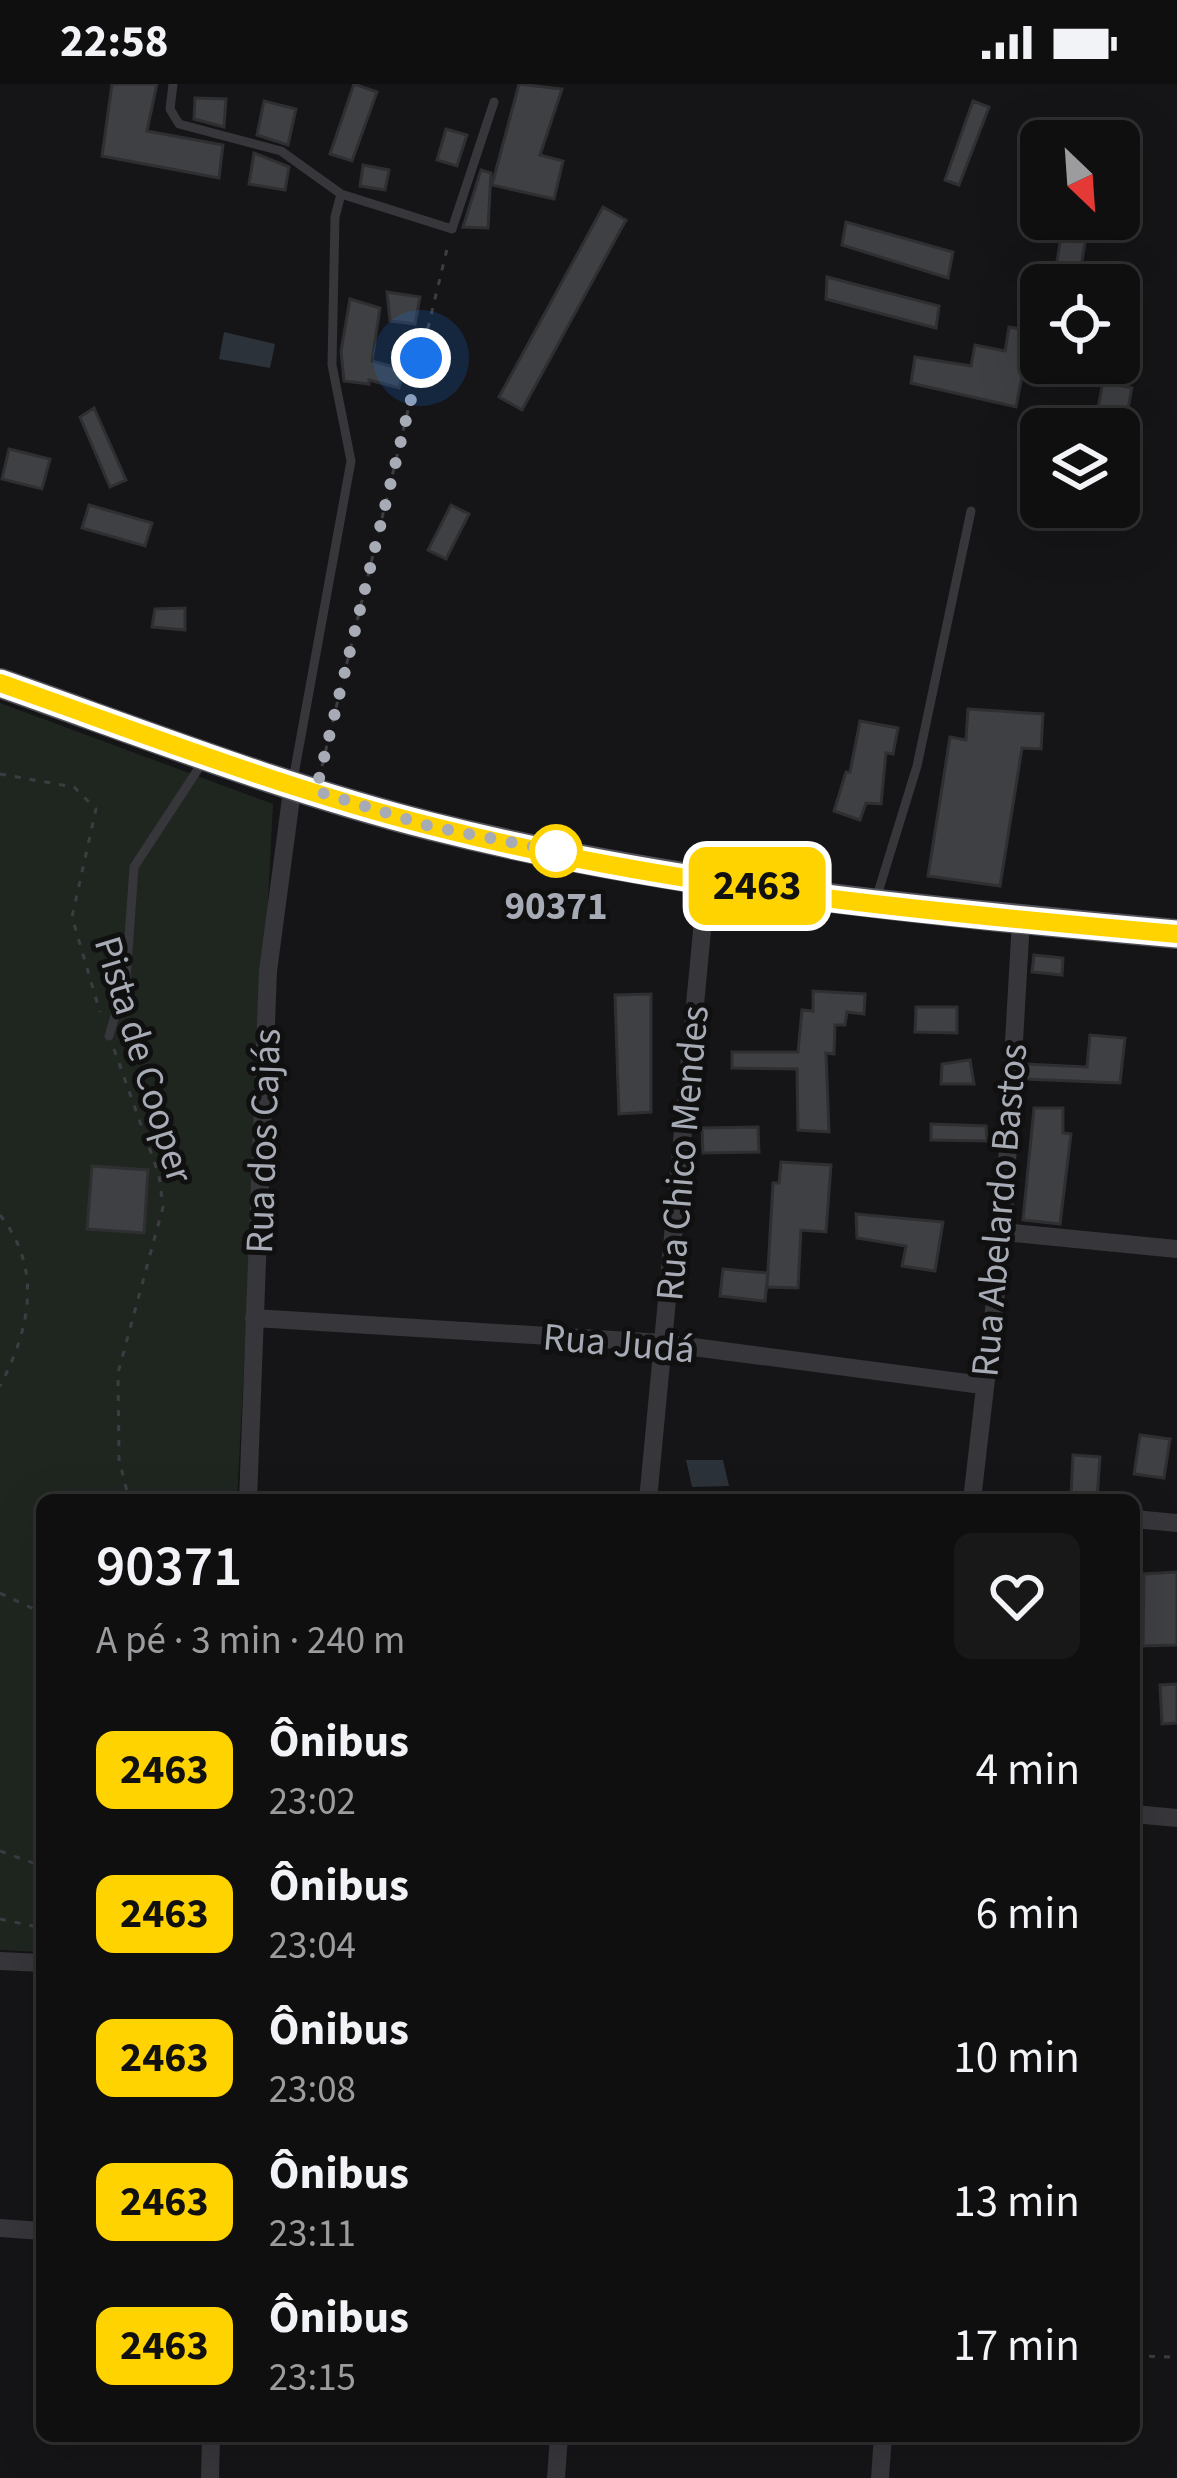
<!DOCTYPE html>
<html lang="pt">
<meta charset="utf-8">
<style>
body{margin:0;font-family:"Source Sans 3",sans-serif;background:#191819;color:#f1f3f6;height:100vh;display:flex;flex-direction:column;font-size:45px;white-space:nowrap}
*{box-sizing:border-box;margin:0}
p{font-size:39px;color:#9c9c9f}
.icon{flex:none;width:66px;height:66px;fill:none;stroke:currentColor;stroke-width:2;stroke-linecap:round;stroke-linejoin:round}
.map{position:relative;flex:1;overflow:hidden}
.panel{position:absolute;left:36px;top:1410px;width:1104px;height:948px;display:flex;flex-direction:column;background:#100f10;border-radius:18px;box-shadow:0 12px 48px #0002,0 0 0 3px #302f30}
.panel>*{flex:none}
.badge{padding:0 24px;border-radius:18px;font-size:42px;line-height:78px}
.needle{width:78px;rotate:155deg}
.tools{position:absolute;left:1020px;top:36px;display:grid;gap:24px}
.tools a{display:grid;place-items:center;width:120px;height:120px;border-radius:18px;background:#100f10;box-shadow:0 12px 48px #0002,0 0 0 3px #302f30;font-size:60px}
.you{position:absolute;width:60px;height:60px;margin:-30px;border:9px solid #fff;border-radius:50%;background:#1a73e8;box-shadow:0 0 0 18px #1a73e833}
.map>.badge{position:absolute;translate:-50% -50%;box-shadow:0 0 0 6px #fff}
.round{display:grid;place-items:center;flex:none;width:126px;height:126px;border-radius:18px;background:#191819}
.overview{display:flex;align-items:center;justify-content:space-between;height:204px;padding:0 60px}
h1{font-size:57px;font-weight:600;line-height:90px}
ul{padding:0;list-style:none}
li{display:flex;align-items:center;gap:36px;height:144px;padding:0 60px}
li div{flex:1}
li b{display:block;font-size:45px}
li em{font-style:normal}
li .badge{min-width:132px;font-weight:700;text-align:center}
.status{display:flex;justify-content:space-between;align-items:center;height:84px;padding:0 60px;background:#100f10;direction:ltr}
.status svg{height:33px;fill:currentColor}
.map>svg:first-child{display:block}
</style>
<div class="status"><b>22:58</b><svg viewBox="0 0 49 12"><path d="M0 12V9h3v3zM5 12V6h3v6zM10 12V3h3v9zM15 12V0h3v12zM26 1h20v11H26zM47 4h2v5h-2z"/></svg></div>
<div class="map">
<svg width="1177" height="2394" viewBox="0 0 1177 2394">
<rect width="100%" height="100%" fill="#151416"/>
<path fill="#1f2620" d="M0 619 273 720 237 1416H42V1868L0 1866Z"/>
<path fill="#2c3239" d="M224 248 275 260 270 284 219 275Z
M686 1376H723L729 1402 692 1403Z"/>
<path fill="#3f4043" stroke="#2f2f32" stroke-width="3" d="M112 0H157L147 47 223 61 219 94 102 72Z
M354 0 377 8 352 77 330 70Z
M519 0 562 5 540 71 563 77 554 115 492 101Z
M195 14 226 15 224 43 194 35Z
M264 17 296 25 288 61 257 51Z
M973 17 989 23 959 101 945 96Z
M446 45 467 51 457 82 437 76Z
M254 69 289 83 285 106 249 100Z
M363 81 389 86 385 106 360 102Z
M481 86 491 89 488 144 463 143Z
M603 123 626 136 522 326 499 313Z
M1064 135H1089L1078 201H1053Z
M846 138 953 168 948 194 842 161Z
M827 193 939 222 936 244 826 215Z
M387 208 420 213 415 240 390 237Z
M350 215 380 224 372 277 404 286 399 304 369 296V300L344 297 341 267Z
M1009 243 1031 247 1016 323 911 299 915 273 971 282 975 261 1005 267Z
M1103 298 1132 304 1124 345H1094Z
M94 324 126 396 110 403 80 333Z
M9 365 50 375 42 405 2 395Z
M89 421 152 439 145 462 82 444Z
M451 421 469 430 446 475 428 466Z
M185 524V546L152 543 155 525Z
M968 625 1043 630 1041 665 1022 664 1000 802 928 792 950 653 966 656Z
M860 637 898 644 893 670 886 669 881 720 866 719 860 736 834 727 846 688H850Z
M1034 871 1063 874 1062 891 1032 888Z
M813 907 865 910 864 930 847 928 845 941H835L834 970 826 969 829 1048 798 1046 797 985 732 984V968H798L802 926 813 927Z
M651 910V1028L619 1030 615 911Z
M916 923H957V949L915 948Z
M1090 951 1125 954 1120 999 1025 995 1026 980 1087 983Z
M970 976 974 1000H941L942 980Z
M1034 1024H1063V1049L1071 1050 1060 1140 1023 1136Z
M931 1040 986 1042 987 1057 931 1056Z
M758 1043 759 1068 703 1069 702 1044Z
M781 1078 831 1081 826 1148 801 1146 798 1204 767 1203 773 1099H779Z
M92 1082 148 1086 144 1149 87 1145Z
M856 1130 943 1138 935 1187 902 1182 906 1162 857 1154Z
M723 1185 768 1189 765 1217 720 1212Z
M1140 1351 1170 1355 1164 1394 1134 1390Z
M1073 1371 1100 1373 1097 1415 1071 1413Z
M1177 1488V1561L1143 1562 1144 1490Z
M1177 1600V1639L1162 1640 1160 1601Z"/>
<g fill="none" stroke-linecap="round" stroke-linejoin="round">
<path stroke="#3c3d42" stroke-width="3" stroke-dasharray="6 9" stroke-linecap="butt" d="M322 682 448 161
M0 690 74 703 96 725 72 833 100 928
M114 965 159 1091 163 1123 118 1289 119 1375 129 1416
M0 1131C43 1185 30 1245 0 1302
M0 1509 42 1529
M0 1767 42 1782
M0 1835 42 1844
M1134 2272 1175 2273"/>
<path stroke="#36363b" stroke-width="9" d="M173 0 170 25 179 40 281 67 341 110 452 145 494 18
M293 696 351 377 332 281 335 133 341 110
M876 815 917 682 971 427
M109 952 126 895 134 783 204 676"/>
<path stroke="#36363b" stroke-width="18" d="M1003 1148 1177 1165
M254 1234 663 1259 982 1301
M248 1416 268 887 293 699
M648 1416 707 794
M972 1416 1003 1148 1021 836
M1134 1435 1177 1439
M1134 1730 1177 1734
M0 1877 42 1879
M0 2144 42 2147
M210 2394 211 2352
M556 2394 559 2352
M880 2394 883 2352"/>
<path stroke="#52535a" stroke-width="30" d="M0 599C142 649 285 705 431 742 674 803 928 827 1177 850"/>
</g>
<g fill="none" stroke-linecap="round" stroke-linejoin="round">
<g stroke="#fff" stroke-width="27">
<path id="line" d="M0 599C142 649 285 705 431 742 674 804 928 828 1177 850"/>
</g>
<use href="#line" stroke="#ffd300" stroke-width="18"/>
<path stroke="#a7abb5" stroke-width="12" stroke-dasharray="0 21.6" d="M421 274 316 707 429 742 556 767"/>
</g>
<circle fill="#fff" stroke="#ffd300" stroke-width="6" cx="556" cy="767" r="24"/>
<g text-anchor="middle" stroke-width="10" stroke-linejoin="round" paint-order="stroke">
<g font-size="39" font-weight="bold" fill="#a7abb5" stroke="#101011">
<text x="556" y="835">90371</text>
</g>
<g font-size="39" fill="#a7abb5" stroke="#101011">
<text transform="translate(145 975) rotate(73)" y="14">Pista de Cooper</text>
<text transform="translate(262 1057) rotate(-88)" y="14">Rua dos Cajás</text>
<text transform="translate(681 1069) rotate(-85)" y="14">Rua Chico Mendes</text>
<text transform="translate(998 1126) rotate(-85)" y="14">Rua Abelardo Bastos</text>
<text transform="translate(619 1258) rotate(5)" y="14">Rua Judá</text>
</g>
</g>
</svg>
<div class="tools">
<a><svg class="needle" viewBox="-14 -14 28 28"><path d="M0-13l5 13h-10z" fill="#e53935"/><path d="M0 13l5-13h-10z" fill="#9c9c9f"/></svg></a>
<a><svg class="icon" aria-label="locate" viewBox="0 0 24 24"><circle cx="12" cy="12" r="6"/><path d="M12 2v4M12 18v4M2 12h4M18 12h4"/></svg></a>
<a><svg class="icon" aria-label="layers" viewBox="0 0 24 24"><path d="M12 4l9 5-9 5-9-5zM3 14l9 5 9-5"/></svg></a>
</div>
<div class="you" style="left:421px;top:274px"></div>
<b class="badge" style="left:757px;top:802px;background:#ffd300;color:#111">2463</b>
<section class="panel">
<div class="overview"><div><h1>90371</h1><p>A pé · 3 min · 240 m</p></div><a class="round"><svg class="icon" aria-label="heart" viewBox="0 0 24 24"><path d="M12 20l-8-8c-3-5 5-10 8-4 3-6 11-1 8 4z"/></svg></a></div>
<ul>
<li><span class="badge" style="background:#ffd300;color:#111">2463</span><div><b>Ônibus</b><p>23:02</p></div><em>4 min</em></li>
<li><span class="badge" style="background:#ffd300;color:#111">2463</span><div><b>Ônibus</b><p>23:04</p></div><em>6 min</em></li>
<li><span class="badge" style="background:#ffd300;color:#111">2463</span><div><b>Ônibus</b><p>23:08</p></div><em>10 min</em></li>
<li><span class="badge" style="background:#ffd300;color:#111">2463</span><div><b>Ônibus</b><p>23:11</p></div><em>13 min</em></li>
<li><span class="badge" style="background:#ffd300;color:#111">2463</span><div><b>Ônibus</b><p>23:15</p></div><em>17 min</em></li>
</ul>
</section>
</div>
